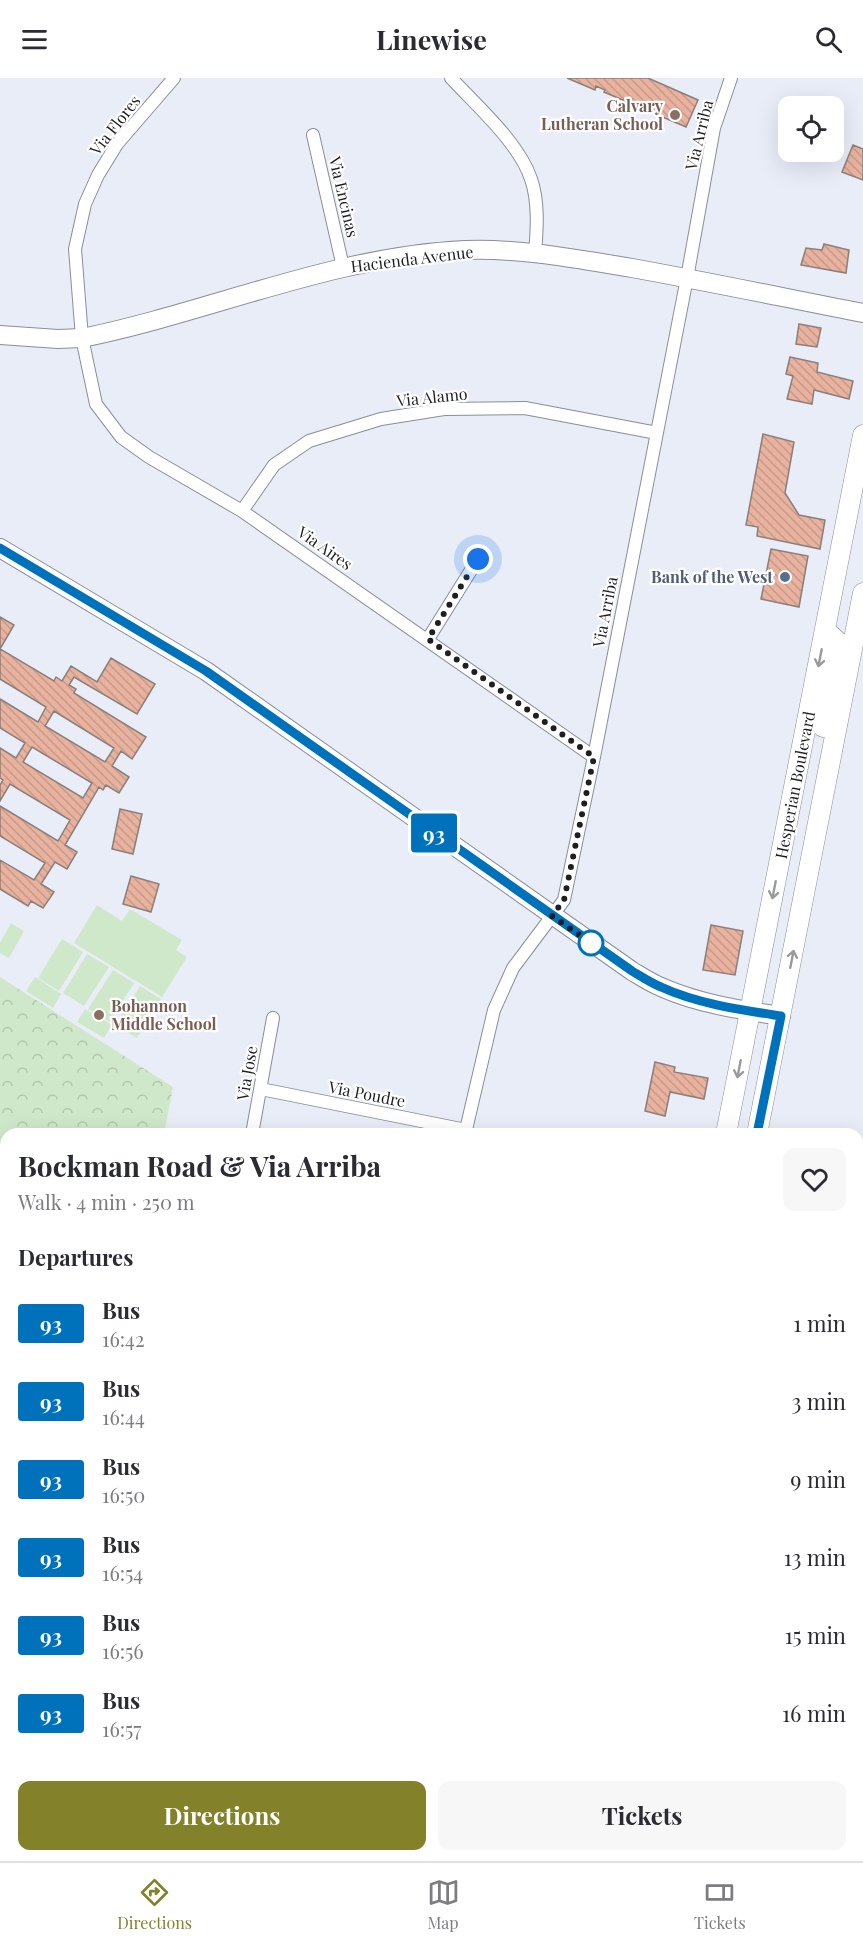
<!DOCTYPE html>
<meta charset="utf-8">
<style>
body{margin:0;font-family:"Playfair Display",serif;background:#f7f7f7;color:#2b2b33;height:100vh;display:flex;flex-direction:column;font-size:22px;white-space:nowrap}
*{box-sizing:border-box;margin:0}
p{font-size:20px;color:#7c7c81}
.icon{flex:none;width:33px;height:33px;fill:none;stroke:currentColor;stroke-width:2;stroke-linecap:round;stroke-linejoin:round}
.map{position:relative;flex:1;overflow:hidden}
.sheet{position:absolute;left:0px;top:1050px;width:864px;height:734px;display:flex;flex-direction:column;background:#fff;border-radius:18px 18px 0 0;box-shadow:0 6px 24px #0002}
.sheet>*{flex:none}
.badge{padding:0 12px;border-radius:4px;font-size:21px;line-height:39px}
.tools{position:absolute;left:778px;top:18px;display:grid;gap:12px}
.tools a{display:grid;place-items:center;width:66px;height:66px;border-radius:12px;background:#fff;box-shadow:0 6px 24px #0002;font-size:30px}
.you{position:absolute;width:30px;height:30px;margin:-15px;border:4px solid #fff;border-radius:50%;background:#1a73e8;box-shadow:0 0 0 9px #1a73e833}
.map>.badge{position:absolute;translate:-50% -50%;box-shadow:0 0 0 3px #fff}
h2{padding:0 18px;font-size:22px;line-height:54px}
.round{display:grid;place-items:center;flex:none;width:63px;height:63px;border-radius:12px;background:#f7f7f7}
.overview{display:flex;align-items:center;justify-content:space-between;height:102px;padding:0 18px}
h1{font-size:28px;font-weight:700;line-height:45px}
.primary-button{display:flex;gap:12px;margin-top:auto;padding:12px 18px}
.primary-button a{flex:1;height:69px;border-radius:12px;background:#83822b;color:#fff;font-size:24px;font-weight:700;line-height:69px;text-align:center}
.primary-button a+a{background:#f7f7f7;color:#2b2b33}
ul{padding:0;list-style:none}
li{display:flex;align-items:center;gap:18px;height:78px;padding:0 18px}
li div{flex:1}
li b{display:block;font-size:22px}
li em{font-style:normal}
li .badge{min-width:66px;font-weight:700;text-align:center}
header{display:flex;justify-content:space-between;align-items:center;height:78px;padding:0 18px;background:#fff;font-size:27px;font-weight:700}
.dock{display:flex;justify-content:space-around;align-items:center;height:84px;border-top:2px solid #e1e1e2;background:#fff;font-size:16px;color:#7c7c81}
.dock a{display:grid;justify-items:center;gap:3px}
.dock .active{color:#83822b}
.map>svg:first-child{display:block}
</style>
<header><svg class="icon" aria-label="menu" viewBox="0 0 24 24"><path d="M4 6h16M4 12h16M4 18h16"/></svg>Linewise<svg class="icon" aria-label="search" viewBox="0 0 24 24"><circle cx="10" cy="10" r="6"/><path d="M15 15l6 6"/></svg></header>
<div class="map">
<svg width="863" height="1783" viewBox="0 0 863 1783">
<defs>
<pattern id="grass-tufts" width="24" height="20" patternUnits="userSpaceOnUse" patternTransform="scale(1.5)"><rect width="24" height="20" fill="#d0e8ca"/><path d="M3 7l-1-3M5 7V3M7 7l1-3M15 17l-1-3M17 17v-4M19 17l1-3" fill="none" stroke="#b2c7ad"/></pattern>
<pattern id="park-crowns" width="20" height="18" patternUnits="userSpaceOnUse" patternTransform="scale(1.5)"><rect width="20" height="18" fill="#d0e8ca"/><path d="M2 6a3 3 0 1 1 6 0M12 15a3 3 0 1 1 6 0" fill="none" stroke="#b2c7ad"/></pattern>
<pattern id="building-back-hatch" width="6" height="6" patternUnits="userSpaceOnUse" patternTransform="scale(1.5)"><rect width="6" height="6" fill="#e8b29f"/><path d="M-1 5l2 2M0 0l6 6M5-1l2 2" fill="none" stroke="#c79989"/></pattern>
</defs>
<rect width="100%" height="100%" fill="#e8edf8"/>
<path fill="url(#grass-tufts)" d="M0 1482 6 1487V1778H20L12 1783H0Z"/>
<path fill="url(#park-crowns)" d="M0 899 173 1009 164 1056H6V1313L0 1309Z
M259 1778H558L557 1783H300Z"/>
<path fill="#d0e8ca" d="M97 827 122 843 130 831 182 862 176 872 187 879 162 919 74 865Z
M11 845 24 853 9 880 0 875V865Z
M62 861 83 874 59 913 38 900Z
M87 876 109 889 84 928 63 915Z
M113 892 134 905 110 944 88 931Z
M35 899 61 916 53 930 26 913Z
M140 908 161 921 137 960 115 947Z
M85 931 112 947 104 960 77 944Z"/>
<path fill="url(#building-back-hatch)" stroke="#8b7f7a" stroke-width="1.5" fill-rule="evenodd" d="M567 0H648L698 22 686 49 604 14 605 12 596 8 595 12Z
M853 67 863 71V102L842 94Z
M824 166 849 172 846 195 801 187 806 170 822 172Z
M799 246 821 250 817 269 796 266Z
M790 279 818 285 817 294 853 303 849 321 814 312 812 326 787 321 793 298 786 296Z
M763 356 794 364 785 415 799 437 825 442 820 471 757 458 758 449 746 447Z
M771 471 808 478 799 529 761 521Z
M0 539 14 547 0 571 54 603 56 599 62 603 71 588 97 604 111 580 155 606 137 636 74 599 69 607 76 611 74 615 146 659 132 681 121 673 112 688 129 699 119 715 106 707 103 712 99 709 65 767 77 774 67 791 55 784 41 806 54 814 43 830 31 823 28 828 0 811V782L34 802 45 785 0 758V728L58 763 70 742 10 706 0 723V707L3 702 0 700V670L16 680 25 665 0 650V621L38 644 46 629 0 601ZM54 633 114 670 105 684 45 648ZM32 669 92 705 83 720 23 684Z
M120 731 142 736 133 776 112 771Z
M131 798 159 806 151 834 123 826Z
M711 847 743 853 735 897 703 892Z
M655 984 675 989 674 994 708 1000 704 1021 670 1014 665 1038 645 1033Z"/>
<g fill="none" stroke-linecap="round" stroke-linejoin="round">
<g stroke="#898e98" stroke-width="14">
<path id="street" d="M174 0 117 66 98 97 85 126 75 171 82 260 96 326 121 359 149 379 242 433 594 679
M451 0C478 29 519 65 531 101 539 124 537 152 535 175
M313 57 343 189
M242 433 274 387 309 363 381 341 444 331 525 330 657 355
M428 561 478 481
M261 1011 466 1052
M252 1056 273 940
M465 1056 494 932 513 890 564 822 594 679 687 200 714 50 731 0
M0 1324 6 1328
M858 1343 863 1345
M1 1425 6 1417
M858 1660 863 1661
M127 1778 164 1783
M33 1783 47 1778"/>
</g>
<g stroke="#898e98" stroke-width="20">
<path id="secondary" d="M0 257 58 261 82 260C210 234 333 178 465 172 521 170 577 181 632 190 709 204 786 220 863 235
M0 470 206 593 632 893C642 899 651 905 661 909 699 926 741 932 781 938"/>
</g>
<g stroke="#898e98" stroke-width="21">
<path id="primary" d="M823 649 838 564 825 552
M726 1056 863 357
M757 1056 863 515
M576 1783 577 1778
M608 1783 609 1778"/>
</g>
<use href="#street" stroke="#fff" stroke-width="12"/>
<use href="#secondary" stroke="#fff" stroke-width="18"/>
<use href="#primary" stroke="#fff" stroke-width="20"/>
</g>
<defs><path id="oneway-shaft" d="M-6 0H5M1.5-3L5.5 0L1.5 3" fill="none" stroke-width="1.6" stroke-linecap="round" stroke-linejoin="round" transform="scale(1.5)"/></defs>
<g stroke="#999a9c">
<use href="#oneway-shaft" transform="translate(820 580) rotate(101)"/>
<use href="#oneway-shaft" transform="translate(774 812) rotate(101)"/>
<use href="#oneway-shaft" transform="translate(792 881) rotate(-79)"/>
<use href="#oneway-shaft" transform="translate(739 991) rotate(101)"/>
</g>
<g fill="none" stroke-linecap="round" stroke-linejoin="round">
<g stroke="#fff" stroke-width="14">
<path id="line" d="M0 470 206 593 632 893C642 899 651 905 661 909 698 926 742 932 781 938L757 1056"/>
</g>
<use href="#line" stroke="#0072bc" stroke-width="9"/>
<path stroke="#1d1f23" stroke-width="6" stroke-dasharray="0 10.8" d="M478 481 428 561 594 679 564 822 552 838 591 865"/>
</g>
<g fill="#8d6e63" stroke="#fff" stroke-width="2">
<circle cx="675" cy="37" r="6"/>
<circle cx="99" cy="937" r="6"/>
</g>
<circle fill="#5c6f8a" stroke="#fff" stroke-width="2" cx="785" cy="499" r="6"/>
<circle fill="#fff" stroke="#0072bc" stroke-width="3" cx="591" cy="865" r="12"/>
<g text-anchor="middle" stroke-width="4.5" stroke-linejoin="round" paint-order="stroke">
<g font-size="16" font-weight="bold" fill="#785e54" stroke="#fff" text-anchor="end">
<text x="663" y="34">Calvary<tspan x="663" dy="18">Lutheran School</tspan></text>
<text x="111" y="934" text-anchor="start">Bohannon<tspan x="111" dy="18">Middle School</tspan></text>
</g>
<g font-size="16" fill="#1d1f23" stroke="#fff">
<text transform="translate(115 47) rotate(-52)" y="6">Via Flores</text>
<text transform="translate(699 57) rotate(-76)" y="6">Via Arriba</text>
<text transform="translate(344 119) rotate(77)" y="6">Via Encinas</text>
<text transform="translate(412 181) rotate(-7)" y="6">Hacienda Avenue</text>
<text transform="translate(432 319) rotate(-6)" y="6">Via Alamo</text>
<text transform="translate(325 470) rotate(35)" y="6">Via Aires</text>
<text transform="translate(605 534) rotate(-79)" y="6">Via Arriba</text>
<text transform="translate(795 707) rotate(-79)" y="6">Hesperian Boulevard</text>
<text transform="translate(247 995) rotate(-80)" y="6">Via Jose</text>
<text transform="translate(367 1016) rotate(11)" y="6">Via Poudre</text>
</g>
<g font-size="16" font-weight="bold" fill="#4e5e75" stroke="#fff" text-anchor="end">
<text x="773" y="505">Bank of the West</text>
</g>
</g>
</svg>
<div class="tools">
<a><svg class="icon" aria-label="locate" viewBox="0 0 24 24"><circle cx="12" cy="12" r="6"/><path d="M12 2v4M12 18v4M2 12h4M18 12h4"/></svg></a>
</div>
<div class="you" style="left:478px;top:481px"></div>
<b class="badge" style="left:434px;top:755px;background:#0072bc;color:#fff">93</b>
<section class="sheet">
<div class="overview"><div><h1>Bockman Road &amp; Via Arriba</h1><p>Walk · 4 min · 250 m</p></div><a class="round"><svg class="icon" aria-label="heart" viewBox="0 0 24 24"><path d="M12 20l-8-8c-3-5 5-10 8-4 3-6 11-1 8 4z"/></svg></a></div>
<h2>Departures</h2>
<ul>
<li><span class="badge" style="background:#0072bc;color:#fff">93</span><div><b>Bus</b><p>16:42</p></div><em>1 min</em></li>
<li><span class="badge" style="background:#0072bc;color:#fff">93</span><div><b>Bus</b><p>16:44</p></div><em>3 min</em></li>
<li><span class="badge" style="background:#0072bc;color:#fff">93</span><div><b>Bus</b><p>16:50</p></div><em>9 min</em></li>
<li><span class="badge" style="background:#0072bc;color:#fff">93</span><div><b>Bus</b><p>16:54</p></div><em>13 min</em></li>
<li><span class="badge" style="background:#0072bc;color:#fff">93</span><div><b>Bus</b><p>16:56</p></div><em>15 min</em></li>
<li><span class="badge" style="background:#0072bc;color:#fff">93</span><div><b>Bus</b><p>16:57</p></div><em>16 min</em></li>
</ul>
<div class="primary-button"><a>Directions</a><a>Tickets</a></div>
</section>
</div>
<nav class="dock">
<a class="active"><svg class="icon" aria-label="directions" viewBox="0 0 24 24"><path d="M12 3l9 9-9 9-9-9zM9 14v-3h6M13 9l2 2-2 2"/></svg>Directions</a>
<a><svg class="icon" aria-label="map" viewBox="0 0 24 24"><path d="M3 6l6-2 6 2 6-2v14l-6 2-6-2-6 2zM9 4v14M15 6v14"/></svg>Map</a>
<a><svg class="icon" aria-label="tickets" viewBox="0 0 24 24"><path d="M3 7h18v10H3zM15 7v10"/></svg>Tickets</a>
</nav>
